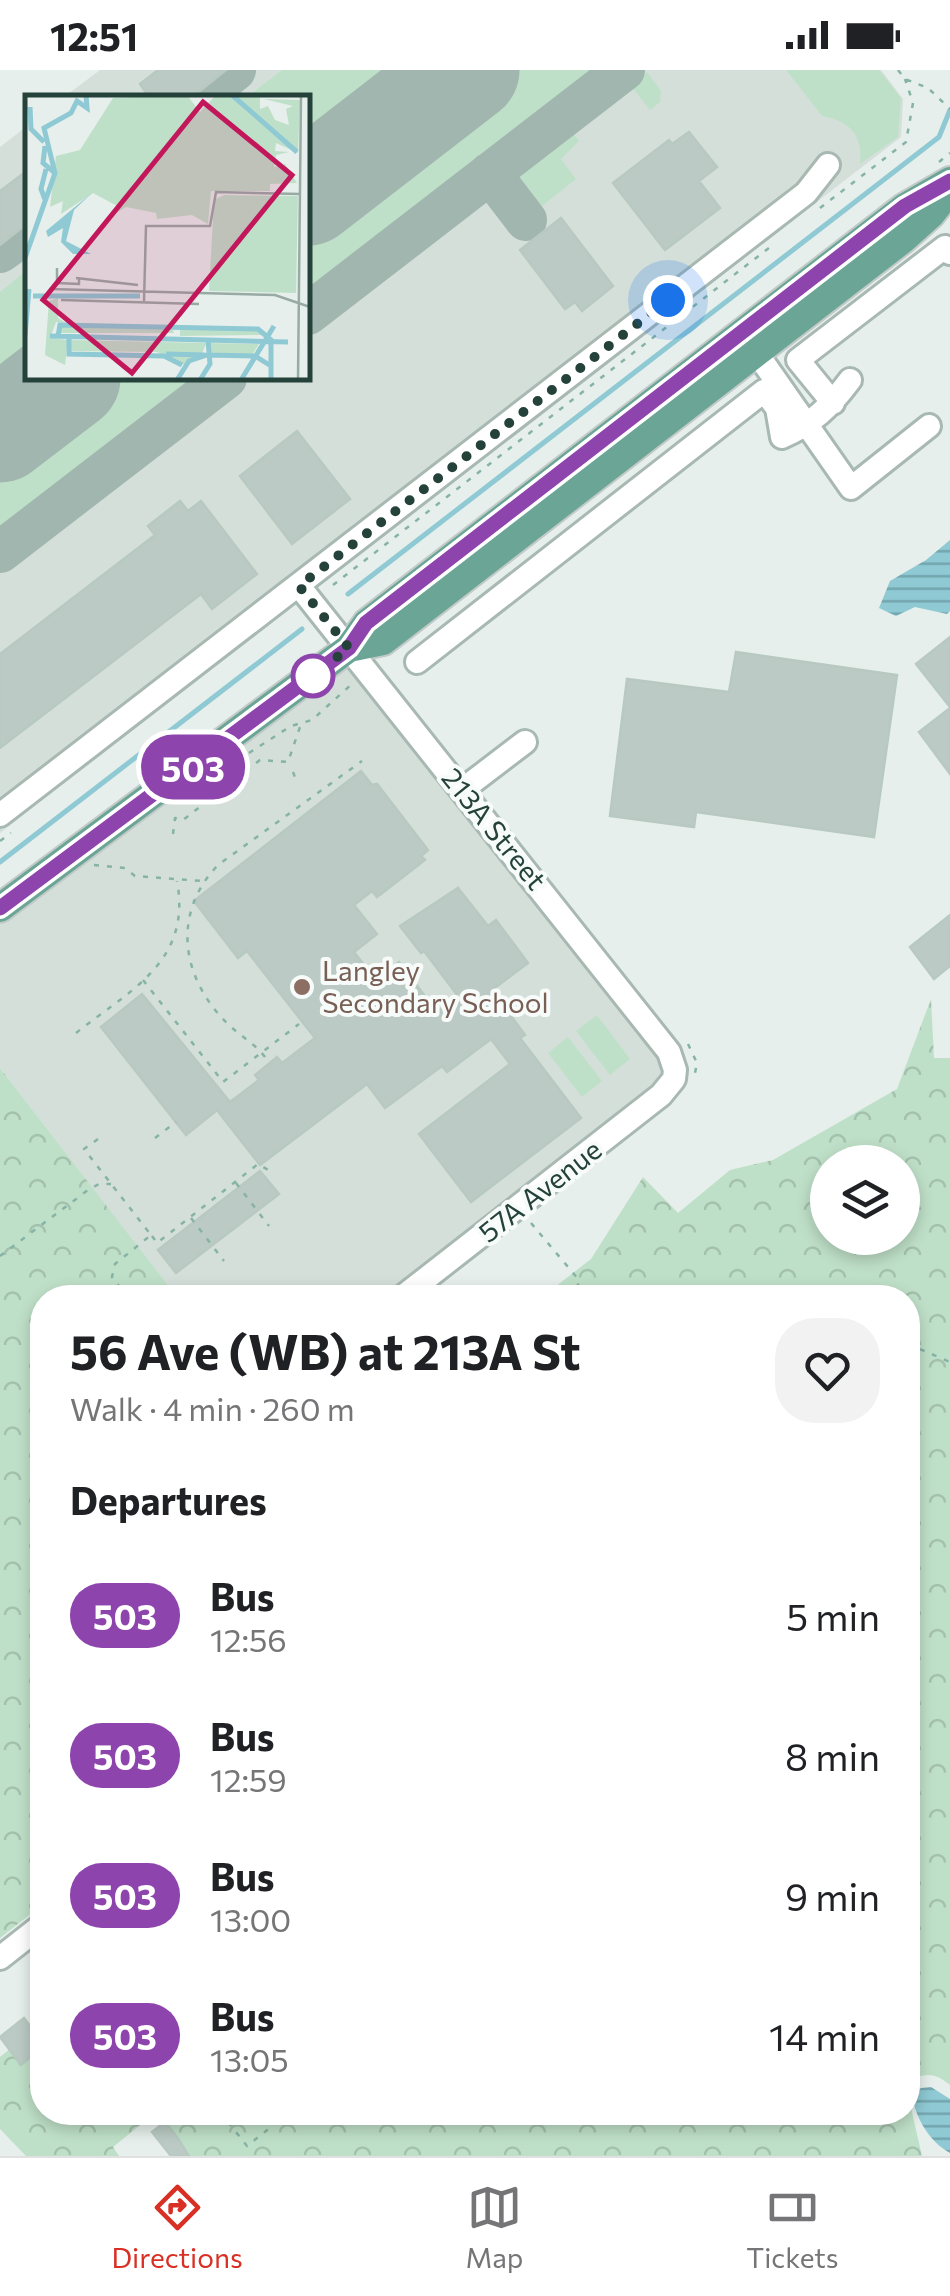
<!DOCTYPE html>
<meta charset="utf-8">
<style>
body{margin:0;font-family:Commissioner,sans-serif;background:#f2f2f2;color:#202124;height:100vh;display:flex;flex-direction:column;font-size:38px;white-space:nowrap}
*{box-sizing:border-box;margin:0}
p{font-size:32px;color:#757577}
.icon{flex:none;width:55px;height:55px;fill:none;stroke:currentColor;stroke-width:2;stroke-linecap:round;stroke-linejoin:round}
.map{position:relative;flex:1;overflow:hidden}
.panel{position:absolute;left:30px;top:1215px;width:890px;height:840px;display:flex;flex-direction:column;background:#fff;border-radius:40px;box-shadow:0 5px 15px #0003}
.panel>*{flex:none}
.badge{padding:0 20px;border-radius:32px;font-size:35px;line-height:65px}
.fabs{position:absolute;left:810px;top:1075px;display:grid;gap:20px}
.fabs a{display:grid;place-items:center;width:110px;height:110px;border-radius:50%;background:#fff;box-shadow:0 5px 15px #0003;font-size:50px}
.you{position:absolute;width:50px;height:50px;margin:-25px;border:8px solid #fff;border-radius:50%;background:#1a73e8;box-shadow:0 0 0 15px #1a73e833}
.map>.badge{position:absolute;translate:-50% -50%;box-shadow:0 0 0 5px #fff}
h2{padding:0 40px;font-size:38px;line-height:90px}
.round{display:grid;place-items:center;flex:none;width:105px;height:105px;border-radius:40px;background:#f2f2f2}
.overview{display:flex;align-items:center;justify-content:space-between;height:170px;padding:0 40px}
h1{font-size:48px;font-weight:700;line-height:75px}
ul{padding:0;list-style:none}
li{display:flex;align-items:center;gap:30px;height:140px;padding:0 40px}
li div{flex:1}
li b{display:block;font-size:38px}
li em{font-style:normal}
li .badge{min-width:110px;font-weight:700;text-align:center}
.status{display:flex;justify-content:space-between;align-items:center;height:70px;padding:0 50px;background:#fff;direction:ltr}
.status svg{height:28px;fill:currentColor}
.tabs{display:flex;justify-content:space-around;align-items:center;height:140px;border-top:2px solid #e0e0e0;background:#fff;font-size:28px;color:#757577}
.tabs a{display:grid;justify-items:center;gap:5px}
.tabs .selected{color:#d93025}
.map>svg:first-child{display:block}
</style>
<div class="status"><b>12:51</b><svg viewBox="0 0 49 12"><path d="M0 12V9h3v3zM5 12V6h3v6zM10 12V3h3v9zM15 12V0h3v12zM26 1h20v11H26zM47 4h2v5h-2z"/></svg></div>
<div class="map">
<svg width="950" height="2086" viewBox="0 0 950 2086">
<defs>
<pattern id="forest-crowns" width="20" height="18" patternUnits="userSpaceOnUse" patternTransform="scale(2.5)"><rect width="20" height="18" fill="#bfe0c8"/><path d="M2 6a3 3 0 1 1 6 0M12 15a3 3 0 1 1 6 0" fill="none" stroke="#a4c1ad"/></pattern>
<pattern id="water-rules" width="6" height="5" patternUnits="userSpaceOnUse" patternTransform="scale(2.5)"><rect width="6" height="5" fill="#8ec9d4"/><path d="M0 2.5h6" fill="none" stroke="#74a5ad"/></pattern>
</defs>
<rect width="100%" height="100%" fill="#e6efeb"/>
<path fill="#d4dfda" d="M100 0H881L903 29 901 67 0 763V77L27 56 28 308H308V28L64 27Z
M344 572 674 1009 401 1227 177 1228 0 998V836Z"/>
<path fill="#bfe0c8" d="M282 0H423L308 89V28L247 27Z
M513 0H611L308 234V158Z
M786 0H879L901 28 898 67 860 94C863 65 850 51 822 46Z
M647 2 661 21 660 32 650 40 630 15Z
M571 60 579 71 561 89 576 109 537 140H527L505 111Z
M27 200V305L0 326V222Z
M114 308H212L0 471V396Z
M597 945 630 989 610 1005 576 961Z
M568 967 602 1011 582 1027 548 983Z"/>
<path fill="url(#forest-crowns)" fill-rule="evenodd" d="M931 929 934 988H950V2015C937 2004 928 2002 912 2009L908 2021V1228L542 1227 591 1189 643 1107 678 1143 730 1100 773 1090 897 1019ZM828 1092H902V1168H828Z
M0 998 177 1227 42 1228V1835L0 1868Z
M42 1953V2042L155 2043 113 2077 119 2086H26L0 2059V1987Z
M908 2025 922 2086H190L157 2043 908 2042Z"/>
<path fill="url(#water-rules)" d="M950 470V541L947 544 915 537 896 546 879 538 890 511 926 490Z
M931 2017 950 2029V2083C930 2072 916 2049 912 2026L921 2018Z"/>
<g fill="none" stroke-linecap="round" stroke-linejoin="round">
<path stroke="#8ec9d4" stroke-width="5" d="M348 524 939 67 950 40
M0 792 302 559"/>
<path stroke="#a2b6b0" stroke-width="42" d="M200 28 235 0
M490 103 526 150
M0 182 28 162
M308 244 624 0
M0 482 226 308"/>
<path stroke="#a2b6b0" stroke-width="105" d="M308 123 467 0
M0 360 68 308"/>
</g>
<path fill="#bbcac4" stroke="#b8c9c2" stroke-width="2.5" d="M158 0H226L191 28H150L140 14Z
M689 62 717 97 699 111 720 138 665 180 613 113 669 70 672 74Z
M28 100V153L0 175V121Z
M561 148 613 216 582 241 575 232 565 239 520 180Z
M297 361 350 429 292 474 240 406Z
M180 431 188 441 201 431 257 504 212 539 201 524 0 678V584L155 465 148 456Z
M950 567V637L916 594Z
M736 582 897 605 874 767 696 742 694 757 610 746 627 609 729 622Z
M950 638V704L919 662Z
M361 701 372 715 377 714 428 780 421 786 425 790 377 827 372 821 354 835 377 864 354 882 376 910 399 892 437 942 458 926 424 881 421 883 400 856 458 818 488 856 496 850 528 893 492 920 525 965 520 968 581 1048 471 1132 419 1064 510 994 491 969 447 1002 442 996 385 1038 367 1014 260 1095 217 1040 186 1065 101 957 142 924 230 1032 259 1010 255 1005 277 987 282 993 315 968 247 881 238 888 194 831Z
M950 845V896L934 909 910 877Z
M260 1101 279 1124 176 1203 158 1180Z
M24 1948 42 1972V1977L21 1995 0 1967Z
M165 2052 177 2067 189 2086H171L152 2062Z"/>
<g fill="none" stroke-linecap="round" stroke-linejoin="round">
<g stroke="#a8b8b2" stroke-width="28">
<path id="minor" d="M756 282 851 418 929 356
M833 333 798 290 945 177 950 183
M299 516 669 982 675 1000 674 1009 661 1025 401 1228
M417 592 764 321 777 338 782 367C812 354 830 337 850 310
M462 720 525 672
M0 745 806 123 828 95
M0 1888 42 1855"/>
</g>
<g stroke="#c2cac8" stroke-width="32">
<path id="major" d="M349 578 383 571 902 170 931 144 950 120
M0 838 349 578 367 553 905 137 950 111"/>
</g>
<path stroke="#86b3a5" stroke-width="2.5" stroke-dasharray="5 8" stroke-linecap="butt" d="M898 0 905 9 928 18 950 39
M939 92 950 83
M820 138 906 72 913 33 905 9
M333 515 774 174
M238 690 291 656 312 650 353 613
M293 702 296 710
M173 764 175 748 183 750 260 690 288 692 302 651
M0 771 11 763
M94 795 125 798 135 806 202 811
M143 910 223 1012 299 954
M76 963C130 920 192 892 177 811
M688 974 697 993 695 1003
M265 987C255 974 242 967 230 956 182 911 170 845 218 795L362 691
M155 1068 176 1052
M98 1069 84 1079 151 1165 115 1194 112 1207 128 1228
M236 1113 269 1156
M191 1148 224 1191
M531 1153 579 1210 575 1228
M152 1166 157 1173 258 1094 270 1101
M0 1186 88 1120 99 1114H111
M908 1274 950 1292
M220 2042 247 2076 290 2042"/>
<use href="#minor" stroke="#fff" stroke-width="22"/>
<use href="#major" stroke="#6aa596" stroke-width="28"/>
</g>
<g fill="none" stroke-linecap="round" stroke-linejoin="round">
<g stroke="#fff" stroke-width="22">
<path id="line" d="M0 838 349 578 366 553 905 136 950 111"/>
</g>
<use href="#line" stroke="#8e44ad" stroke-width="15"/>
<path stroke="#24423a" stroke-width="10" stroke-dasharray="0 18" d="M313 606 304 613 349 578 299 516 668 230"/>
</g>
<circle fill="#fff" stroke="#8e44ad" stroke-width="5" cx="313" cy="606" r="20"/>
<circle fill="#8d6e63" stroke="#f7fbf9" stroke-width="4" cx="302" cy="917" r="10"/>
<g text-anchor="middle" stroke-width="8" stroke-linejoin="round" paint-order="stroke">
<g font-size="28" fill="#24423a" stroke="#f7fbf9">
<text transform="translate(494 759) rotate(51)" y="10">213A Street</text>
<text transform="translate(540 1121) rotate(-38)" y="10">57A Avenue</text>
</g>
<g font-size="28" fill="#785e54" stroke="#f7fbf9" text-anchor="start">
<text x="322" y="911">Langley<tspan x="322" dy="32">Secondary School</tspan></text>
</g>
</g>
<g transform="translate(25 25)">
<rect width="285" height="285" fill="#e6efeb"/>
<path d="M33 203V223L41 228 31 227 25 243 43 245 40 270 20 260 24 206ZM36 231 147 233 149 238H36ZM155 233 233 235 239 240 155 241ZM46 245 181 248V249L175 263 159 270 132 257 46 256ZM185 248 234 249 227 260 183 259Z" fill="#bfe0c8"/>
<path d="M162 0 175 17 190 1H235V14L243 11 250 25 264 30 261 14 268 11 239 4 275 5 273 58 251 48 250 56 264 57 251 60 249 72 260 69 272 88 245 89V96H186L183 129 167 120 132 124 131 118 101 112 91 118 94 112 68 98 36 119 38 106 25 112 31 61 55 55 88 3ZM199 100 273 101 271 198 184 196 189 105Z" fill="#bfe0c8"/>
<path d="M68 97 49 115 41 146 66 159H48L36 147 38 133 23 142 21 136Z" fill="#8ec9d4"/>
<path fill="none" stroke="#8ec9d4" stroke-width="5" d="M207 0 272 57M5 12 6 34 19 47M20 51 18 68 30 78M21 74 16 94 21 107M0 163 30 78 19 33 46 18 52 6 62 13 61 0M8 201H115M0 240 4 194M25 241 263 247M33 241 35 230 233 234 246 245V285M44 241V259L139 261 157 270M141 259 180 260M152 285 164 266 182 260 230 261 246 271M175 285 185 269 183 245M216 285 249 231"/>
<path fill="none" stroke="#98aaa4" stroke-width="2.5" d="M32 173V188L54 189V182M51 183 113 190M24 194 250 200 285 212M36 205 174 209M119 206 121 131H185L191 97 275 99M273 285 276 0"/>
<path fill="#c2185b" fill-opacity="0.15" stroke="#c2185b" stroke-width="5" d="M178 7 267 80 107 278 18 205Z"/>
<rect width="285" height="285" fill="none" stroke="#24423a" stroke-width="5"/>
</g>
</svg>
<div class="fabs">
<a><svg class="icon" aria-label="layers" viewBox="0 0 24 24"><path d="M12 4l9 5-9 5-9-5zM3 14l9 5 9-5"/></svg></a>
</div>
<div class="you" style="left:668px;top:230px"></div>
<b class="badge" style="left:193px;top:697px;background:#8e44ad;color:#fff">503</b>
<section class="panel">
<div class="overview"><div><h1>56 Ave (WB) at 213A St</h1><p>Walk · 4 min · 260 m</p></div><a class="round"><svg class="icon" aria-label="heart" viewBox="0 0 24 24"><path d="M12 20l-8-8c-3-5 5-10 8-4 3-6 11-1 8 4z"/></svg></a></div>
<h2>Departures</h2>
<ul>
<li><span class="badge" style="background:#8e44ad;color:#fff">503</span><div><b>Bus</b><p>12:56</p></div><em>5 min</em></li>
<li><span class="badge" style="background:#8e44ad;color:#fff">503</span><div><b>Bus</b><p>12:59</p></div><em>8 min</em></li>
<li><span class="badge" style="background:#8e44ad;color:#fff">503</span><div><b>Bus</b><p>13:00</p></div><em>9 min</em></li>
<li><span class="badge" style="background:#8e44ad;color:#fff">503</span><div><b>Bus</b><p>13:05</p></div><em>14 min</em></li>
</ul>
</section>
</div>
<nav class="tabs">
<a class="selected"><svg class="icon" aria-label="directions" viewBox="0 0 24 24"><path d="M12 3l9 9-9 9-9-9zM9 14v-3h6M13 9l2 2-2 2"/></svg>Directions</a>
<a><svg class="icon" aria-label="map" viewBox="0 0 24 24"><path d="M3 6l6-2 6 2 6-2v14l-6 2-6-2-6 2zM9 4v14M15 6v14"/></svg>Map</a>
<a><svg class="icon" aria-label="tickets" viewBox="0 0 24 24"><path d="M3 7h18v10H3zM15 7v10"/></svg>Tickets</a>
</nav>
